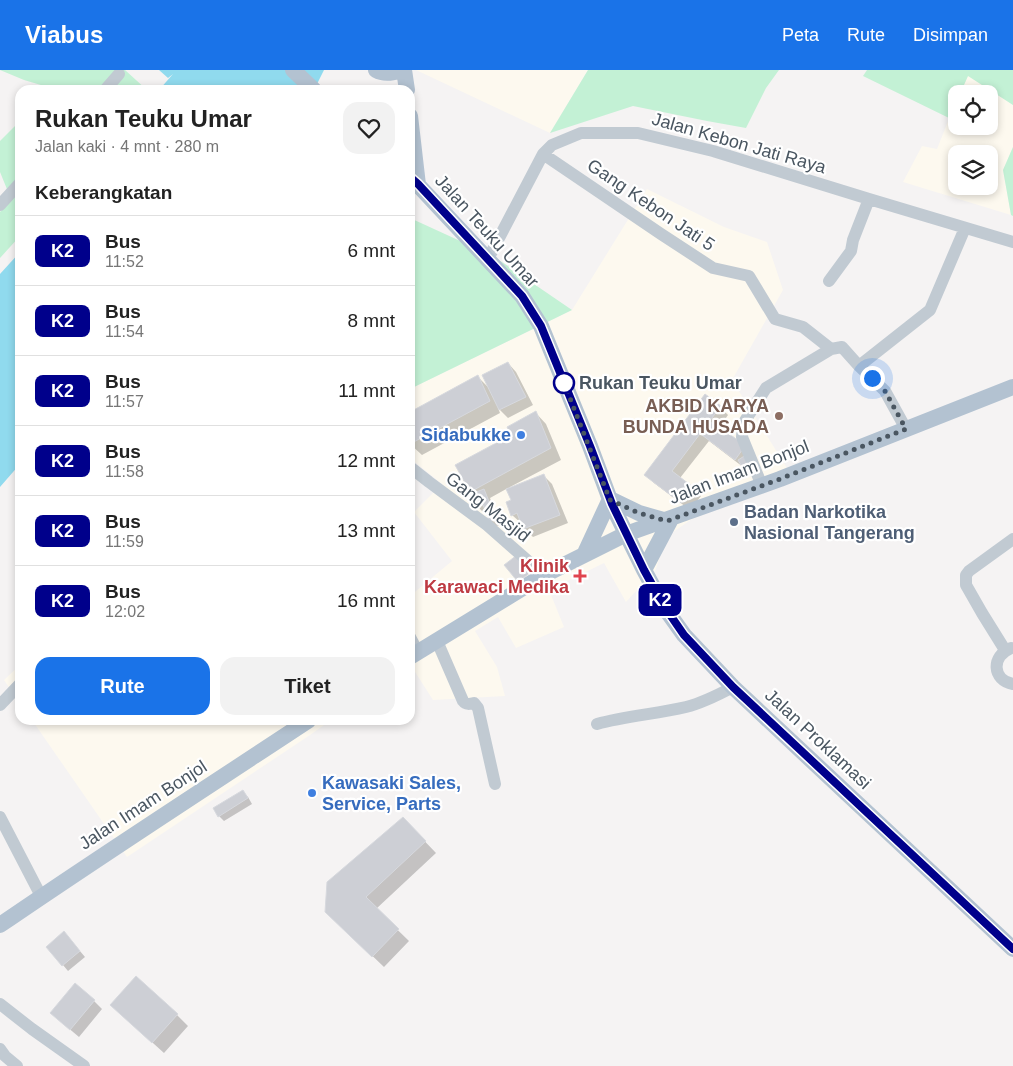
<!DOCTYPE html>
<html lang="id">
<meta charset="utf-8">
<style>
body{margin:0;font-family:Helvetica,sans-serif;background:#f2f2f2;color:#222;height:100vh;display:flex;flex-direction:column;font-size:19px;white-space:nowrap}
*{box-sizing:border-box;margin:0}
p{font-size:16px;color:#767676}
.icon{flex:none;width:28px;height:28px;fill:none;stroke:currentColor;stroke-width:2;stroke-linecap:round;stroke-linejoin:round}
.map{position:relative;flex:1;overflow:hidden}
.panel{position:absolute;left:15px;top:15px;width:400px;height:640px;display:flex;flex-direction:column;background:#fff;border-radius:15px;box-shadow:0 2px 8px #0003}
.panel>*{flex:none}
.badge{padding:0 10px;border-radius:8px;font-size:18px;line-height:32px}
.tools{position:absolute;left:948px;top:15px;display:grid;gap:10px}
.tools a{display:grid;place-items:center;width:50px;height:50px;border-radius:10px;background:#fff;box-shadow:0 2px 8px #0003;font-size:25px}
.you{position:absolute;width:25px;height:25px;margin:-12px;border:4px solid #fff;border-radius:50%;background:#1a73e8;box-shadow:0 0 0 8px #1a73e833}
.map>.badge{position:absolute;translate:-50% -50%;box-shadow:0 0 0 2px #fff}
h2{padding:0 20px;font-size:19px;line-height:45px}
.round{display:grid;place-items:center;flex:none;width:52px;height:52px;border-radius:15px;background:#f2f2f2}
.overview{display:flex;align-items:center;justify-content:space-between;height:85px;padding:0 20px}
h1{font-size:24px;font-weight:800;line-height:38px}
.primary-button{display:flex;gap:10px;margin-top:auto;padding:10px 20px}
.primary-button a{flex:1;height:58px;border-radius:15px;background:#1a73e8;color:#fff;font-size:20px;font-weight:800;line-height:58px;text-align:center}
.primary-button a+a{background:#f2f2f2;color:#222}
ul{padding:0;list-style:none}
li{display:flex;align-items:center;gap:15px;height:70px;padding:0 20px;border-top:1px solid #e0e0e0}
li div{flex:1}
li b{display:block;font-size:19px}
li em{font-style:normal}
li .badge{min-width:55px;font-weight:700;text-align:center}
header{display:flex;align-items:center;gap:30px;box-sizing:border-box;height:70px;padding:0 25px;background:#1a73e8;color:#fff}
header strong{font-size:24px}
nav{display:flex;gap:28px;margin-inline-start:auto;font-size:18px}
.map>svg:first-child{display:block}
</style>
<header>
<strong>Viabus</strong>
<nav><a>Peta</a><a>Rute</a><a>Disimpan</a></nav>
</header>
<div class="map">
<svg width="1013" height="996" viewBox="0 0 1013 996">
<rect width="100%" height="100%" fill="#f5f3f3"/>
<path fill="#fdf9ef" fill-rule="evenodd" d="M416 0H588L550 63Z
M968 5 1013 35V77L1003 100 1011 145 903 112 922 76 937 79 956 31V56H989V24H960ZM956 84H989V116H956Z
M647 119 724 157 767 172 783 220 732 310 787 398 702 442 666 467 656 499 626 532 604 493 549 520 564 557 516 578 498 547 475 561 497 597 505 626 433 630 410 594V526L452 491 414 442 442 414 410 388V319L572 240Z
M20 595V633L4 610Z
M32 650H331L310 665 127 787Z"/>
<path fill="#c3f1d5" d="M0 0H125L147 20H50L51 18 24 10Z
M588 0H779L766 18 746 58 707 51 633 36 550 63Z
M867 0H1013V35L968 6 960 24H956V31L949 48 863 6Z
M20 51V166L0 188V142L11 129 0 102V71Z
M1013 77V146L1011 145 1003 100Z
M410 148 493 186 572 240 410 319Z"/>
<path fill="#90daee" d="M159 0H324L314 20H159L173 4 168 8Z
M20 182V394L0 417V204Z"/>
<path fill="#0003" d="M508 293 516 302 533 335 508 348 498 338 500 343 422 385 410 374V343L478 307 489 318Z
M706 326 720 337 728 345 719 358 745 377 753 407 743 397 709 371 680 408 701 426 690 440 654 413 646 405Z
M535 342 546 354 561 390 510 417 511 419 544 406 552 414 568 453 533 467 524 458 522 453H521L512 445V430L508 418 490 428 500 455 496 456 491 451 487 441 483 442 478 437 474 424 471 421 512 365Z
M242 721 248 727 252 734 224 751 219 746Z
M414 760 436 783 376 839 409 871 384 897 338 853Z
M69 868 85 887 68 901 48 877Z
M94 931 102 939 79 967 60 951Z
M177 945 188 956 164 983 123 946Z"/>
<path fill="#cdcfd5" stroke="#d7d9de" d="M508 292 526 327 499 340 482 305Z
M478 305 490 331 410 374V342Z
M705 324 721 336 672 401 693 417 681 433 644 405Z
M536 341 551 378 470 422 455 395 511 365 507 357Z
M713 351 745 376 735 390 702 365Z
M746 385 752 394 744 400 738 390Z
M544 404 560 445 523 459 517 443 511 446 506 432 511 430 506 419Z
M484 419 496 449 490 452 483 435 477 437 471 424Z
M517 485 531 502 518 512 504 495Z
M243 720 248 728 218 747 213 738Z
M403 747 426 771 366 827 399 859 372 887 325 842 327 812Z
M64 861 80 881 62 896 46 877Z
M136 906 178 944 152 973 110 935Z
M75 913 95 930 70 960 50 943Z"/>
<g fill="none" stroke-linecap="round" stroke-linejoin="round">
<path stroke="#c1cad2" stroke-width="12" d="M105 20 119 4
M543 84 661 164 713 198 749 206 775 249 803 257 831 279
M0 135 20 113
M488 189 543 84 552 75 581 63H638L713 81 869 129 1013 172
M829 211 851 181 853 170 869 129
M859 296 930 240 965 158
M410 397 429 412 487 455 544 505
M762 416 742 367 743 354 766 318 831 279 842 277 859 296 885 321 906 359
M410 567 418 582
M437 571 463 631C466 635 470 634 474 633L478 638 495 714
M1011 578C991 586 992 610 1013 614
M1005 580 982 543 966 515V505L969 501 1013 469
M0 635 20 614
M597 654C626 646 656 644 686 637 702 633 718 625 733 617
M0 747 41 826
M0 934 32 959 84 996
M0 979 5 986 17 996"/>
<path stroke="#b3c2d1" stroke-width="16" d="M293 0 314 20
M376 0C385 5 394 2 404 0
M404 0 407 20
M410 46 418 115
M410 107 418 115 522 226 541 256 590 376 612 435 644 500 664 537 684 565 733 617 1013 879
M584 485 610 429 639 443 667 451
M644 500 671 449
M410 587 544 505 626 464 780 409 1013 317
M0 855C102 785 206 718 309 650"/>
</g>
<g fill="none" stroke-linecap="round" stroke-linejoin="round">
<g stroke="#fff" stroke-width="11">
<path id="line" d="M410 107 418 114 522 226 541 256 590 376 612 434 644 500 664 536 684 565 733 617 1013 879"/>
</g>
<use href="#line" stroke="#00008b" stroke-width="8"/>
<path stroke="#4a5661" stroke-width="5" stroke-dasharray="0 9" d="M564 313 610 430 639 443 667 451 780 409 906 359 885 321 872 308"/>
</g>
<circle fill="#fff" stroke="#00008b" stroke-width="2.5" cx="564" cy="313" r="10"/>
<circle fill="#8d6e63" stroke="#fff" stroke-width="2" cx="779" cy="346" r="5"/>
<g fill="#3f7fe0" stroke="#fff" stroke-width="2">
<circle cx="521" cy="365" r="5"/>
<circle cx="312" cy="723" r="5"/>
</g>
<circle fill="#5c6f8a" stroke="#fff" stroke-width="2" cx="734" cy="452" r="5"/>
<path fill="#e0444e" stroke="#fff" stroke-width="2" d="M577.5 498.5h5v5h5v5h-5v5h-5v-5h-5v-5h5z"/>
<g text-anchor="middle" stroke-width="4.5" stroke-linejoin="round" paint-order="stroke">
<g font-size="18" fill="#4a5661" stroke="#fff">
<text transform="translate(739 73) rotate(16)" y="6">Jalan Kebon Jati Raya</text>
<text transform="translate(651 135) rotate(34)" y="6">Gang Kebon Jati 5</text>
<text transform="translate(487 161) rotate(48)" y="6">Jalan Teuku Umar</text>
<text transform="translate(739 402) rotate(-21)" y="6">Jalan Imam Bonjol</text>
<text transform="translate(488 437) rotate(38)" y="6">Gang Masjid</text>
<text transform="translate(818 669) rotate(43)" y="6">Jalan Proklamasi</text>
<text transform="translate(143 735) rotate(-33)" y="6">Jalan Imam Bonjol</text>
</g>
<g font-size="18" font-weight="bold" fill="#4a5661" stroke="#fff" text-anchor="start">
<text x="579" y="319">Rukan Teuku Umar</text>
</g>
<g font-size="18" font-weight="bold" fill="#785e54" stroke="#fff" text-anchor="end">
<text x="769" y="342">AKBID KARYA<tspan x="769" dy="21">BUNDA HUSADA</tspan></text>
</g>
<g font-size="18" font-weight="bold" fill="#366cbe" stroke="#fff" text-anchor="end">
<text x="511" y="371">Sidabukke</text>
<text x="322" y="719" text-anchor="start">Kawasaki Sales,<tspan x="322" dy="21">Service, Parts</tspan></text>
</g>
<g font-size="18" font-weight="bold" fill="#4e5e75" stroke="#fff" text-anchor="start">
<text x="744" y="448">Badan Narkotika<tspan x="744" dy="21">Nasional Tangerang</tspan></text>
</g>
<g font-size="18" font-weight="bold" fill="#be3a42" stroke="#fff" text-anchor="end">
<text x="569" y="502">Klinik<tspan x="569" dy="21">Karawaci Medika</tspan></text>
</g>
</g>
</svg>
<div class="tools">
<a><svg class="icon" aria-label="locate" viewBox="0 0 24 24"><circle cx="12" cy="12" r="6"/><path d="M12 2v4M12 18v4M2 12h4M18 12h4"/></svg></a>
<a><svg class="icon" aria-label="layers" viewBox="0 0 24 24"><path d="M12 4l9 5-9 5-9-5zM3 14l9 5 9-5"/></svg></a>
</div>
<div class="you" style="left:872px;top:308px"></div>
<b class="badge" style="left:660px;top:530px;background:#00008b;color:#fff">K2</b>
<section class="panel">
<div class="overview"><div><h1>Rukan Teuku Umar</h1><p>Jalan kaki · 4 mnt · 280 m</p></div><a class="round"><svg class="icon" aria-label="heart" viewBox="0 0 24 24"><path d="M12 20l-8-8c-3-5 5-10 8-4 3-6 11-1 8 4z"/></svg></a></div>
<h2>Keberangkatan</h2>
<ul>
<li><span class="badge" style="background:#00008b;color:#fff">K2</span><div><b>Bus</b><p>11:52</p></div><em>6 mnt</em></li>
<li><span class="badge" style="background:#00008b;color:#fff">K2</span><div><b>Bus</b><p>11:54</p></div><em>8 mnt</em></li>
<li><span class="badge" style="background:#00008b;color:#fff">K2</span><div><b>Bus</b><p>11:57</p></div><em>11 mnt</em></li>
<li><span class="badge" style="background:#00008b;color:#fff">K2</span><div><b>Bus</b><p>11:58</p></div><em>12 mnt</em></li>
<li><span class="badge" style="background:#00008b;color:#fff">K2</span><div><b>Bus</b><p>11:59</p></div><em>13 mnt</em></li>
<li><span class="badge" style="background:#00008b;color:#fff">K2</span><div><b>Bus</b><p>12:02</p></div><em>16 mnt</em></li>
</ul>
<div class="primary-button"><a>Rute</a><a>Tiket</a></div>
</section>
</div>
